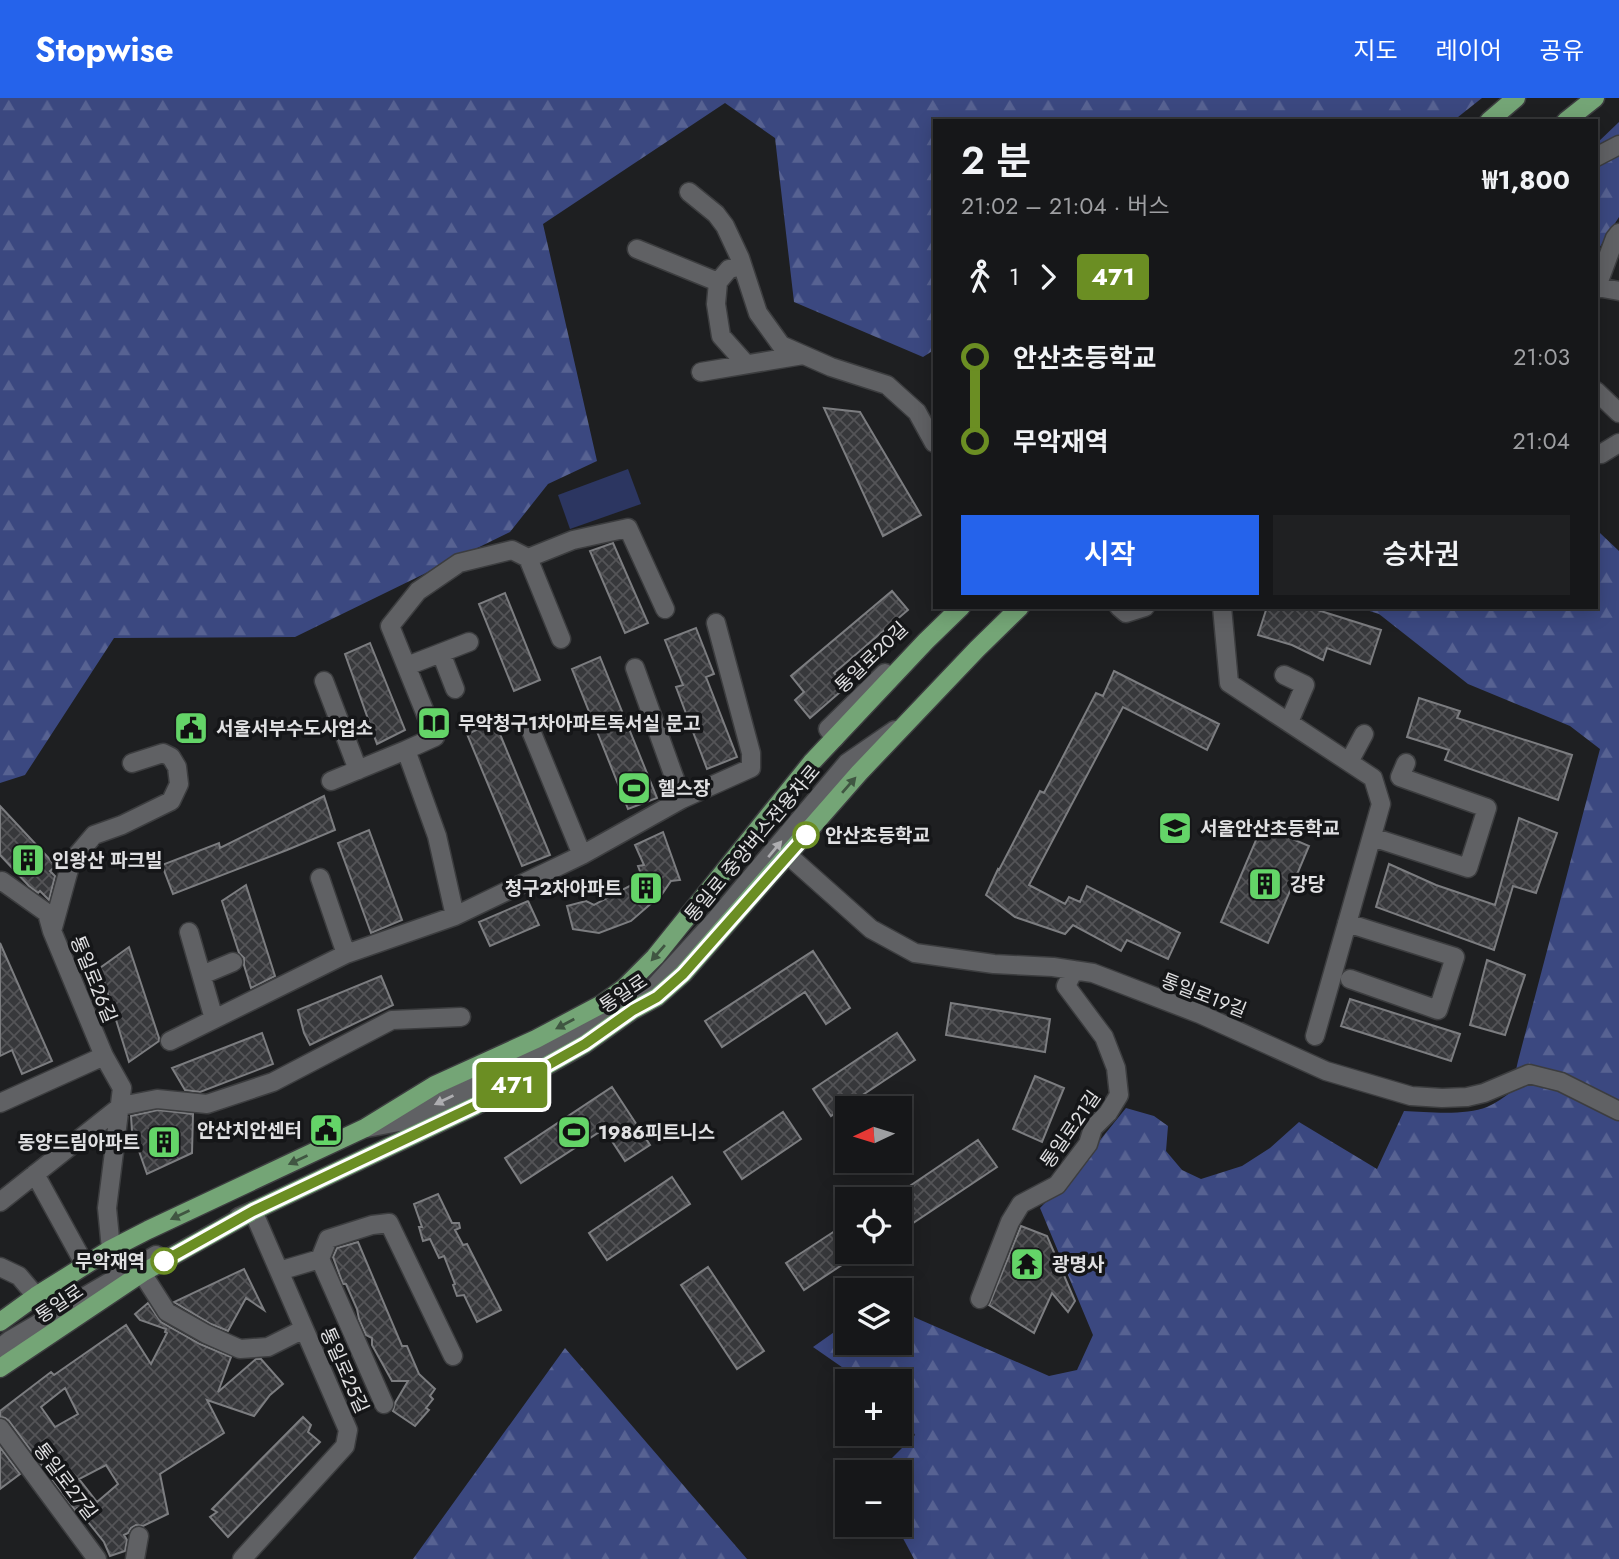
<!DOCTYPE html>
<html lang="ko">
<meta charset="utf-8">
<style>
body{margin:0;font-family:Jost,"Noto Sans KR",sans-serif;background:#1f2022;color:#f1f3f6;height:100vh;display:flex;flex-direction:column;font-size:26px;white-space:nowrap}
*{box-sizing:border-box;margin:0}
p{font-size:23px;color:#9e9fa2}
.icon{flex:none;width:38px;height:38px;fill:none;stroke:currentColor;stroke-width:2;stroke-linecap:round;stroke-linejoin:round}
.map{position:relative;flex:1;overflow:hidden}
.details{position:absolute;left:933px;top:21px;width:665px;height:490px;display:flex;flex-direction:column;background:#161719;border-radius:0px;box-shadow:0 4px 18px #0003,0 0 0 2px #353638}
.details>*{flex:none}
.badge{padding:0 14px;border-radius:5px;font-size:24px;line-height:46px}
.needle{width:46px;rotate:266deg}
.buttons{position:absolute;left:835px;top:998px;display:grid;gap:14px}
.buttons a{display:grid;place-items:center;width:77px;height:77px;border-radius:0px;background:#161719;box-shadow:0 4px 18px #0003,0 0 0 2px #353638;font-size:35px}
.map>.badge{position:absolute;translate:-50% -50%;box-shadow:0 0 0 4px #fff}
.legs{display:flex;align-items:center;gap:10px;height:77px;padding:0 28px;font-size:23px}
.legs p{margin-inline-start:auto}
.summary{display:flex;align-items:center;justify-content:space-between;height:119px;padding:0 28px}
h1{font-size:38px;font-weight:600;line-height:52px}
.primary-button{display:flex;gap:14px;margin-top:auto;padding:14px 28px}
.primary-button a{flex:1;height:80px;border-radius:0px;background:#2563eb;color:#fff;font-size:28px;font-weight:600;line-height:80px;text-align:center}
.primary-button a+a{background:#1f2022;color:#f1f3f6}
ul{padding:0 28px;list-style:none}
li{display:flex;align-items:center;gap:24px;height:84px;font-size:26px}
li i{display:grid;place-items:center;width:10px;height:100%;margin:0 9px;background:currentColor}
li i::after{content:'';width:18px;height:18px;margin:-9px;border:5px solid;border-radius:50%;background:#161719}
li p{margin-inline-start:auto}
li:first-child i{background:linear-gradient(#0000 50%,currentColor 0)}
li:last-child i{background:linear-gradient(currentColor 50%,#0000 0)}
header{display:flex;align-items:center;gap:42px;box-sizing:border-box;height:98px;padding:0 35px;background:#2563eb;color:#fff}
header strong{font-size:33px}
nav{display:flex;gap:38px;margin-inline-start:auto;font-size:24px}
.map>svg:first-child{display:block}
</style>
<header>
<strong>Stopwise</strong>
<nav><a>지도</a><a>레이어</a><a>공유</a></nav>
</header>
<div class="map">
<svg width="1619" height="1461" viewBox="0 0 1619 1461">
<defs>
<pattern id="forest-firs" width="22" height="20" patternUnits="userSpaceOnUse" patternTransform="scale(1.75)"><rect width="22" height="20" fill="#3b4880"/><path d="M5 1l3.5 6h-7zM16 11l3.5 6h-7z" fill="#576292"/></pattern>
<pattern id="building-cross-hatch" width="8" height="8" patternUnits="userSpaceOnUse" patternTransform="scale(1.75)"><rect width="8" height="8" fill="#37383b"/><path d="M0 0l8 8M0 8l8-8" fill="none" stroke="#545457"/></pattern>
</defs>
<rect width="100%" height="100%" fill="#1e1f21"/>
<path fill="url(#forest-firs)" d="M0 0H1482L1453 23H934V252L923 259 794 204 775 40 725 5 543 126 597 363 548 386 510 434 295 539 114 540 25 677 0 685Z
M1619 24V119L1596 155V46Z
M1596 433 1600 435 1619 453V1461H914L897 1429V1426H900V1374H890L889 1363 915 1337 900 1309V1283H862L813 1249 847 1225V1244H900V1213L1049 1278 1077 1272 1093 1237 1040 1110 1071 1078 1126 1010 1154 1018 1168 1028 1166 1053 1182 1072 1201 1081 1242 1068 1270 1050 1299 1024 1377 1071 1404 1013C1427 1014 1465 1018 1487 1009 1496 1005 1504 999 1511 994L1518 963 1600 651 1570 628 1468 586 1379 516 1357 509H1596Z
M565 1250 747 1461H413Z"/>
<path fill="#2c3661" d="M628 371 641 406 570 431 558 397Z"/>
<path fill="url(#building-cross-hatch)" stroke="#7c7d80" stroke-width="2" fill-rule="evenodd" d="M824 310 860 314 921 417 883 438Z
M613 445 648 525 625 535 590 453Z
M892 493 908 512 834 575 846 589 810 620 795 602 804 594 791 578Z
M505 495 540 582 514 593 479 506Z
M1267 509H1308L1381 532 1370 566 1327 550 1323 562 1292 547 1258 537Z
M696 530 714 576 706 579 737 659 707 671 676 589 683 587 665 542Z
M370 545 405 632 377 646 345 556Z
M600 559 657 700 628 711 572 571Z
M1114 573 1219 626 1207 652 1123 609 1029 787 1065 806 1069 799 1080 804 1087 788 1180 835 1168 861 1127 842 1121 853 1073 827 1065 836 1015 819 986 797 998 771 999 772 1040 693 1044 695 1096 595 1103 598Z
M1419 600 1460 613 1457 620 1572 657 1558 702 1445 662 1449 652 1407 639Z
M495 624 550 757 522 768 467 636Z
M324 698 335 732 287 752 173 796 162 767 219 745 220 750Z
M0 708 56 768 50 773 55 778 49 802 40 793 38 795 29 788 0 757Z
M1519 720 1557 735 1536 795 1513 788 1494 852 1376 809 1389 766 1436 787 1495 807Z
M1262 728 1309 748 1268 845 1221 824Z
M369 732 402 822 371 835 338 745Z
M663 734 680 782 671 783 662 796 631 823 599 835 573 831 567 808 586 803 594 807 643 781 638 768 644 767 635 747Z
M246 787 275 878 251 890 244 867V860L239 855 222 803Z
M528 803 539 827 490 848 479 824Z
M0 845 52 963 22 976 12 952 0 958Z
M129 849 159 940V943L129 964 100 870Z
M813 853 850 910 826 926 805 894 722 949 705 923Z
M1487 862 1525 877 1505 937 1470 927Z
M381 878 393 907 310 947 304 935 298 912Z
M1350 901 1460 936 1451 963 1341 928Z
M951 905 1050 921 1045 954 946 937Z
M262 935 273 966 200 994 185 992 172 970Z
M897 935 915 962 831 1018 813 991Z
M1035 978 1064 990 1042 1044 1013 1031Z
M612 989 650 1047 625 1063 604 1031 521 1085 505 1060Z
M158 1012 193 1016 192 1055 147 1076 132 1033 131 1018Z
M783 1014 801 1041 742 1081 724 1054Z
M978 1042 997 1069 913 1125 900 1105V1101H897L895 1098Z
M672 1079 690 1106 607 1162 589 1135Z
M438 1096 452 1125H459L460 1130 455 1132 463 1147 467 1146 501 1212 477 1224 464 1197 457 1198 453 1187 455 1186 444 1158 439 1160 430 1141 423 1143 419 1129H422L414 1106Z
M847 1125V1153H863L804 1192 786 1165Z
M1021 1128 1047 1138 1075 1203 1068 1214 1052 1195 1034 1235 989 1207Z
M358 1144 402 1248H407L419 1276 435 1291 430 1298 433 1301 426 1310 429 1312 415 1328 393 1313 395 1305 408 1283H392L372 1247V1240L366 1237 359 1221 357 1211 346 1186H343L333 1159 337 1150Z
M708 1169 764 1253 737 1271 681 1187Z
M244 1171 264 1212 246 1200 228 1233 211 1226 174 1204Z
M148 1205 161 1224 200 1246 231 1259 218 1294 256 1261H261L283 1286 270 1297 254 1318 207 1302 224 1335 160 1376 168 1416 143 1428 136 1427 131 1430 128 1435 124 1437 127 1442 125 1453 110 1458 104 1444 77 1410 75 1412 9 1323 5 1320 0 1319V1313L51 1274 54 1277 126 1227 151 1266 167 1235 165 1234 166 1231 140 1222 135 1216ZM65 1290 78 1316 55 1329 41 1309ZM106 1367 118 1386 97 1404 79 1381Z
M303 1319 311 1327 308 1334 320 1344 228 1439 210 1419 217 1414 212 1411Z
M0 1349 20 1376 0 1391Z"/>
<g fill="none" stroke-linecap="round" stroke-linejoin="round">
<g stroke="#3c3d3f" stroke-width="21">
<path id="minor" d="M1596 59 1619 47
M689 94 716 116 725 128 740 160 758 215 781 247 831 269 887 287 917 314 934 345
M637 151 718 184
M742 168 729 171 718 184 716 206 721 238 746 266
M1597 189 1619 193
M1596 191 1615 140 1619 135
M701 274 803 257
M1596 293 1619 315
M1601 356 1619 345
M528 460 561 541
M1119 509 1126 515 1145 509
M1222 509 1229 585 1373 680 1381 706 1315 938
M441 555 455 591
M407 568 469 544
M635 570 682 701
M1284 577 1305 587 1289 624
M324 583 358 672
M529 628 582 757
M835 640 828 631 885 575
M1349 664 1364 636
M331 683 406 652
M1372 739 1468 770 1487 710 1400 679 1406 665
M789 758 871 831 915 855 994 866 1053 869 1093 875 1200 916 1326 973 1411 998 1442 1000 1467 999 1484 995 1529 976 1561 984 1619 1013
M320 780 346 856
M0 784 2 783 47 815 52 833
M455 818 437 738 406 652 435 639 390 528 418 493 459 465 512 452 528 460 573 442 628 430 665 511
M1347 825 1455 859 1438 912 1350 881
M189 834 214 921
M202 877 233 864
M635 910 716 821 847 665 895 632
M170 943 346 856 455 818 582 757 682 701 751 670V655L716 525
M0 1005 104 958
M367 1030 399 1024 519 967 582 933 607 917 624 890
M35 1076 85 1167
M0 1104 121 1008 157 1001 207 1006 273 984 392 922 461 919
M239 1119 253 1113 348 1332 345 1348 242 1461
M111 1151 107 1110 122 990 104 958 52 833 71 764 94 737 122 727 171 703 179 686 177 669 171 659 163 655 132 665
M320 1161 328 1141 372 1127 389 1125 453 1258
M0 1169 19 1178 36 1198
M279 1173 320 1161 384 1306
M142 1175 167 1214 206 1236 240 1251 268 1249 304 1231
M980 1201 1010 1124 1021 1106 1057 1087 1088 1046 1093 1030 1108 1015 1119 997 1116 970 1104 939 1066 888 1074 872
M0 1250 10 1242 156 1157
M0 1330 97 1461
M135 1461 139 1438"/>
</g>
<g stroke="#3c3d3f" stroke-width="21">
<path id="major" d="M1489 23 1516 0
M1566 23 1595 0
M0 1224 36 1198 111 1151 148 1132 365 1030 435 987 536 941 602 906 624 890 655 859 812 664 926 543 961 509
M0 1270 142 1175 253 1113 475 1008 585 946 633 912 657 899 683 876 859 675 977 551 1020 509"/>
</g>
<use href="#minor" stroke="#606164" stroke-width="18"/>
<use href="#major" stroke="#74a576" stroke-width="18"/>
</g>
<defs><path id="oneway-solid" d="M-6-.8H1V-3.2L6.5 0L1 3.2V.8H-6Z" transform="scale(1.75)"/></defs>
<g fill="#405642">
<use href="#oneway-solid" transform="translate(849 687) rotate(-49)"/>
<use href="#oneway-solid" transform="translate(658 855) rotate(131)"/>
<use href="#oneway-solid" transform="translate(565 926) rotate(152)"/>
<use href="#oneway-solid" transform="translate(298 1062) rotate(155)"/>
<use href="#oneway-solid" transform="translate(180 1117) rotate(155)"/>
</g>
<g fill="#adadb0">
<use href="#oneway-solid" transform="translate(775 751) rotate(-50)"/>
<use href="#oneway-solid" transform="translate(444 1002) rotate(154)"/>
</g>
<g fill="none" stroke-linecap="round" stroke-linejoin="round">
<g stroke="#fff" stroke-width="16">
<path id="line-1" d="M164 1163 253 1113 475 1008 585 946 633 912 657 899 683 876 806 737"/>
</g>
<use href="#line-1" stroke="#6b8e23" stroke-width="10"/>
</g>
<defs>
<g id="library-square" transform="scale(1.75)"><rect x="-9" y="-9" width="18" height="18" rx="4" fill="#64d468" stroke="#151618"/><path d="M-6-4Q-3-5.5-.7-3.5V5Q-3 3-6 4ZM6-4Q3-5.5 .7-3.5V5Q3 3 6 4Z" fill="#111"/></g>
<g id="civic-square" transform="scale(1.75)"><rect x="-9" y="-9" width="18" height="18" rx="4" fill="#64d468" stroke="#151618"/><path d="M-.6-6.5H3V-4.5H.6V-3L4-1V1h2V6H-6V1h2V-1L-.6-3ZM-1.2 2.5V6h2.4V2.5Z" fill="#111"/></g>
<g id="stadium-square" transform="scale(1.75)"><rect x="-9" y="-9" width="18" height="18" rx="4" fill="#64d468" stroke="#151618"/><path d="M0-5a6.5 5 0 1 0 0 10a6.5 5 0 1 0 0-10ZM-3.5-1.8h7v3.6h-7Z" fill="#111"/></g>
<g id="school-square" transform="scale(1.75)"><rect x="-9" y="-9" width="18" height="18" rx="4" fill="#64d468" stroke="#151618"/><path d="M0-5L7-2L0 1L-7-2ZM-4 1L0 2.5L4 1V4Q0 6-4 4Z" fill="#111"/></g>
<g id="building-square" transform="scale(1.75)"><rect x="-9" y="-9" width="18" height="18" rx="4" fill="#64d468" stroke="#151618"/><path d="M-4-6H4V6H1V3H-1V6H-4ZM-2.5-4.3h1.7v1.8h-1.7ZM.8-4.3h1.7v1.8H.8ZM-2.5-1h1.7V.8h-1.7ZM.8-1h1.7V.8H.8Z" fill="#111"/></g>
<g id="temple-square" transform="scale(1.75)"><rect x="-9" y="-9" width="18" height="18" rx="4" fill="#64d468" stroke="#151618"/><path d="M0-6L5-2H3V0L6.5 2.5H4V6H1.5V3h-3V6H-4V2.5H-6.5L-3 0V-2H-5Z" fill="#111"/></g>
</defs>
<g fill-rule="evenodd">
<use href="#library-square" x="434" y="625"/>
<use href="#civic-square" x="191" y="630"/>
<use href="#stadium-square" x="634" y="690"/>
<use href="#school-square" x="1175" y="730"/>
<use href="#building-square" x="28" y="762"/>
<use href="#building-square" x="1265" y="786"/>
<use href="#building-square" x="646" y="790"/>
<use href="#civic-square" x="326" y="1032"/>
<use href="#stadium-square" x="574" y="1034"/>
<use href="#building-square" x="164" y="1044"/>
<use href="#temple-square" x="1027" y="1166"/>
</g>
<g fill="#fff" stroke="#6b8e23" stroke-width="3.5">
<circle cx="806" cy="737" r="12"/>
<circle cx="164" cy="1163" r="12"/>
</g>
<g text-anchor="middle" stroke-width="7" stroke-linejoin="round" paint-order="stroke">
<g font-size="19" fill="#e0e0e2" stroke="#151618">
<text transform="translate(871 559) rotate(-44)" y="7">통일로20길</text>
<text transform="translate(752 745) rotate(-50)" y="7">통일로 중앙버스전용차로</text>
<text transform="translate(94 881) rotate(68)" y="7">통일로26길</text>
<text transform="translate(623 895) rotate(-34)" y="7">통일로</text>
<text transform="translate(1204 897) rotate(21)" y="7">통일로19길</text>
<text transform="translate(1070 1031) rotate(-55)" y="7">통일로21길</text>
<text transform="translate(59 1205) rotate(-34)" y="7">통일로</text>
<text transform="translate(345 1272) rotate(66)" y="7">통일로25길</text>
<text transform="translate(66 1383) rotate(53)" y="7">통일로27길</text>
</g>
<g font-size="19" font-weight="bold" fill="#e0e0e2" stroke="#151618" text-anchor="start">
<text x="458" y="632">무악청구1차아파트독서실 문고</text>
<text x="216" y="637">서울서부수도사업소</text>
<text x="658" y="697">헬스장</text>
<text x="1200" y="737">서울안산초등학교</text>
<text x="52" y="769">인왕산 파크빌</text>
<text x="1290" y="793">강당</text>
<text x="622" y="797" text-anchor="end">청구2차아파트</text>
<text x="302" y="1039" text-anchor="end">안산치안센터</text>
<text x="598" y="1041">1986피트니스</text>
<text x="140" y="1051" text-anchor="end">동양드림아파트</text>
<text x="1052" y="1173">광명사</text>
</g>
<g font-size="19" font-weight="bold" fill="#e0e0e2" stroke="#151618" text-anchor="start">
<text x="825" y="744">안산초등학교</text>
<text x="145" y="1170" text-anchor="end">무악재역</text>
</g>
</g>
</svg>
<div class="buttons">
<a><svg class="needle" viewBox="-14 -14 28 28"><path d="M0-13l5 13h-10z" fill="#e53935"/><path d="M0 13l5-13h-10z" fill="#9e9fa2"/></svg></a>
<a><svg class="icon" aria-label="locate" viewBox="0 0 24 24"><circle cx="12" cy="12" r="6"/><path d="M12 2v4M12 18v4M2 12h4M18 12h4"/></svg></a>
<a><svg class="icon" aria-label="layers" viewBox="0 0 24 24"><path d="M12 4l9 5-9 5-9-5zM3 14l9 5 9-5"/></svg></a>
<a>+</a>
<a>−</a>
</div>
<b class="badge" style="left:512px;top:987px;background:#6b8e23;color:#fff">471</b>
<section class="details">
<div class="summary"><div><h1>2 분</h1><p>21:02 – 21:04 · 버스</p></div><b>₩1,800</b></div>
<div class="legs"><svg class="icon" aria-label="walk" viewBox="0 0 24 24"><circle cx="13" cy="4" r="2"/><path d="M13 8l-2 6 4 7M11 14l-3 7M7 12l3-4h3l4 4"/></svg>1<svg class="icon" aria-label="forward" viewBox="0 0 24 24"><path d="M9 5l7 7-7 7"/></svg><b class="badge" style="background:#6b8e23;color:#fff">471</b></div>
<ul>
<li><i style="color:#6b8e23"></i><b>안산초등학교</b><p>21:03</p></li>
<li><i style="color:#6b8e23"></i><b>무악재역</b><p>21:04</p></li>
</ul>
<div class="primary-button"><a>시작</a><a>승차권</a></div>
</section>
</div>
